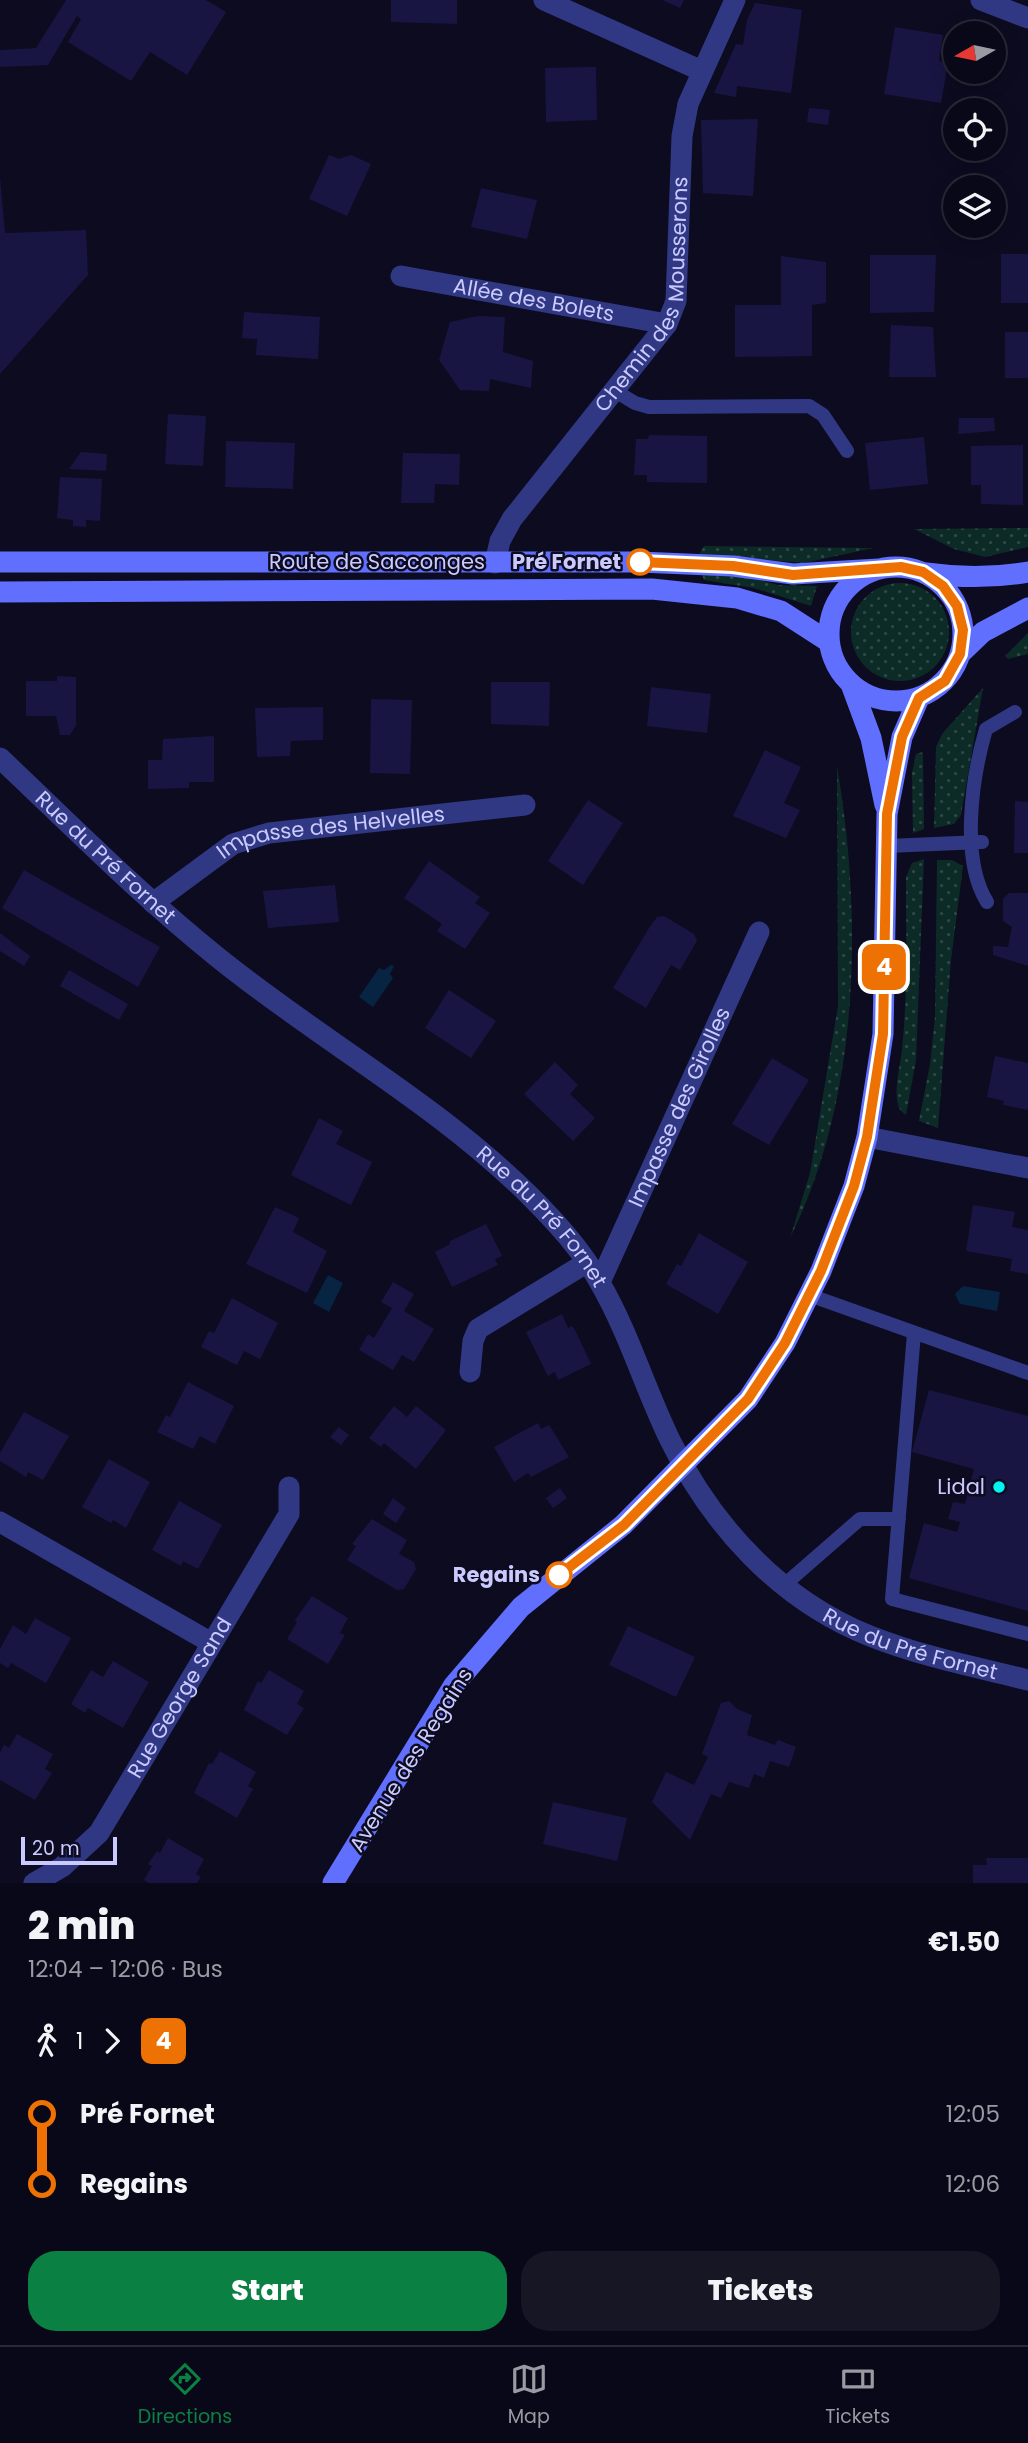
<!DOCTYPE html>
<meta charset="utf-8">
<style>
body{margin:0;font-family:Poppins,sans-serif;background:#171625;color:#f1f3f6;height:100vh;display:flex;flex-direction:column;font-size:26px;white-space:nowrap}
*{box-sizing:border-box;margin:0}
p{font-size:23px;color:#999aa2}
.icon{flex:none;width:38px;height:38px;fill:none;stroke:currentColor;stroke-width:2;stroke-linecap:round;stroke-linejoin:round}
.map{position:relative;height:1883px;overflow:hidden}
.details{display:flex;flex-direction:column;background:#090818;flex:1}
.details>*{flex:none}
.badge{padding:0 14px;border-radius:10px;font-size:24px;line-height:46px}
.needle{width:46px;rotate:261deg}
.tools{position:absolute;left:943px;top:21px;display:grid;gap:14px}
.tools a{display:grid;place-items:center;width:63px;height:63px;border-radius:50%;background:#090818;box-shadow:0 4px 18px #0003,0 0 0 2px #292937;font-size:35px}
.scale{position:absolute;left:21px;bottom:18px;width:96px;box-sizing:border-box;padding-left:7px;border:4px solid #cacaff;border-top:0;font-size:19px;line-height:24px;white-space:nowrap;color:#cacaff;-webkit-text-stroke:5px #0c0b20;paint-order:stroke}
.map>.badge{position:absolute;translate:-50% -50%;box-shadow:0 0 0 4px #fff}
.legs{display:flex;align-items:center;gap:10px;height:77px;padding:0 28px;font-size:23px}
.legs p{margin-inline-start:auto}
.headline{display:flex;align-items:center;justify-content:space-between;height:119px;padding:0 28px}
h1{font-size:38px;font-weight:800;line-height:52px}
.button{display:flex;gap:14px;margin-top:auto;padding:14px 28px}
.button a{flex:1;height:80px;border-radius:28px;background:#0b8043;color:#fff;font-size:28px;font-weight:800;line-height:80px;text-align:center}
.button a+a{background:#171625;color:#f1f3f6}
ul{padding:0 28px;list-style:none}
li{display:flex;align-items:center;gap:24px;height:70px;font-size:26px}
li i{display:grid;place-items:center;width:10px;height:100%;margin:0 9px;background:currentColor}
li i::after{content:'';width:18px;height:18px;margin:-9px;border:5px solid;border-radius:50%;background:#090818}
li p{margin-inline-start:auto}
li:first-child i{background:linear-gradient(#0000 50%,currentColor 0)}
li:last-child i{background:linear-gradient(currentColor 50%,#0000 0)}
.tab-bar{display:flex;justify-content:space-around;align-items:center;height:98px;border-top:2px solid #292937;background:#090818;font-size:19px;color:#999aa2}
.tab-bar a{display:grid;justify-items:center;gap:4px}
.tab-bar .current{color:#0b8043}
.map>svg:first-child{display:block}
</style>
<div class="map">
<svg width="1028" height="1883" viewBox="0 0 1028 1883">
<defs>
<pattern id="grass-dots" width="8" height="8" patternUnits="userSpaceOnUse" patternTransform="scale(1.75)"><rect width="8" height="8" fill="#0d2b26"/><path d="M2 2h.1M6 6h.1" fill="none" stroke="#2f4847" stroke-width="1.8" stroke-linecap="round"/></pattern>
</defs>
<rect width="100%" height="100%" fill="#0c0b20"/>
<path fill="url(#grass-dots)" d="M1028 528V547L985 557 954 549 914 529Z
M704 546 873 548 804 563 699 554Z
M701 572 750 577 778 585 817 586 811 606 754 588 704 580Z
M851 632a49 49 0 1 1 98 0a49 49 0 1 1-98 0Z
M1028 633V654L1008 659 1005 656Z
M983 688 961 815 954 824 934 828 936 747 942 734Z
M923 752 924 829 913 833 912 773 916 754Z
M837 766C863 919 860 1097 790 1238L810 1173 838 1006Z
M924 859 916 1060 906 1115C888 1106 901 1066 902 1049 908 992 906 935 906 877L912 863Z
M937 860H952L963 866 951 960 938 1128 919 1121 930 1064 935 1017Z"/>
<path fill="#072443" d="M391 965 394 966 390 974 393 978 373 1007 359 997 379 968 384 970Z
M328 1275 343 1283 329 1312 313 1303Z
M963 1286 1000 1292 997 1311 960 1304 955 1294Z"/>
<path fill="#191543" d="M66 0H206L226 12 187 75 150 52 131 81 68 42 81 19 77 16 48 65 0 67V50L36 48Z
M391 0H457V24L391 22Z
M662 0H684L680 8Z
M755 3 802 10 791 93 737 86 736 97 714 93 736 44 743 45 747 20Z
M895 27 943 35 939 61 948 63 941 103 884 94Z
M586 67H596L597 120 546 122 545 68Z
M809 108 830 110 828 125 807 122Z
M758 119 753 196 703 193 701 120Z
M329 155 339 159 351 155 371 164 347 216 309 199Z
M0 177 5 233 86 230 88 275 0 374Z
M481 188 537 200 527 239 471 227Z
M1001 254H1028V303H1001Z
M870 255H936L934 312 870 313Z
M781 256 826 262V303L812 305V356L735 357V305H781Z
M244 312 320 317 318 359 256 355 257 339 242 338Z
M478 316 505 317 503 352 533 361 531 388 490 379 489 391 460 390 439 360 450 322Z
M891 325 933 327 936 377H889Z
M1005 332H1028V378H1005Z
M168 414 206 416 203 466 165 464Z
M959 418H994L995 431 958 434Z
M649 435 707 436V483L647 482V475H634L636 439H648Z
M924 437 928 484 870 490 865 443Z
M226 441 295 443 293 489 225 487Z
M1023 445V505L981 504V485H971V446Z
M81 452 107 454 106 471 69 469Z
M403 453 460 454 459 485 435 484 434 503H401Z
M60 477 102 479 100 521 86 520V527L73 526V520L57 518Z
M57 676 76 677V725L70 735H60L56 716H26V681H57Z
M491 682H550L549 726 491 724Z
M651 687 711 694 707 733 647 726Z
M371 699 412 700 410 774 370 773Z
M323 707V740L291 741 290 756 257 757 255 708Z
M214 736V782H189V788L148 789V760H162L163 739Z
M765 750 801 767 784 803 800 810 786 838 733 816Z
M588 800 623 823 583 885 548 861Z
M1015 801 1028 802V853H1014Z
M429 861 480 897 475 903 490 913 465 949 437 931 442 924 404 898Z
M24 870 160 947 138 987 2 908Z
M335 885 339 922 268 928 263 891Z
M1009 893H1028V966L993 955V946L1008 947 1012 927 1003 921V899Z
M664 916 694 934 697 941 680 970 671 965 646 1008 613 988 649 928 657 917Z
M0 933 30 956 24 966 0 951Z
M69 970 128 1004 119 1020 60 986Z
M449 990 496 1021 471 1058 425 1028Z
M995 1056 1028 1063V1110L1003 1105 1004 1101 987 1097Z
M772 1058 809 1080 769 1145 732 1124Z
M555 1062 578 1085 570 1094 595 1118 573 1141 524 1094Z
M319 1118 343 1131 336 1144 372 1162 351 1205 291 1175Z
M973 1205 1015 1212 1012 1227 1028 1230V1274L1010 1271 1012 1259 966 1251Z
M275 1207 299 1218 293 1232 327 1251 307 1293 246 1264Z
M486 1224 502 1256 495 1259 498 1265 452 1287 435 1252 450 1244V1241Z
M699 1233 748 1262 718 1314 666 1284 677 1264 681 1266Z
M393 1282 414 1294 404 1311 434 1329 414 1362 402 1355 393 1370 359 1350 368 1334 374 1338 392 1308 381 1302Z
M232 1298 278 1323 260 1359 244 1351 237 1365 201 1347 209 1331 214 1333Z
M562 1314 568 1328 572 1326 575 1330 591 1364 558 1380 555 1372 548 1376 526 1332Z
M188 1382 234 1406 215 1444 200 1436 193 1449 157 1432 166 1415 170 1417Z
M929 1390 1028 1416V1611L909 1578 924 1523 957 1532 960 1522 948 1519 953 1502 965 1504 974 1469 912 1452Z
M394 1406 407 1417 416 1406 446 1430 416 1469 384 1443 381 1447 369 1438Z
M24 1412 69 1436 43 1480 28 1472 26 1477 0 1461V1453Z
M538 1423 541 1429 549 1425 569 1457 531 1477 528 1473 514 1482 494 1447Z
M339 1427 349 1435 341 1445 330 1437Z
M109 1459 150 1482 126 1528 113 1520 111 1523 82 1507Z
M560 1488 567 1498 553 1508 546 1498Z
M393 1498 406 1508 396 1523 383 1514Z
M179 1501 222 1525 198 1569 183 1561 181 1566 152 1550Z
M372 1519 407 1540 399 1554 414 1562 416 1569 404 1589 397 1590 347 1560 356 1546 352 1544Z
M312 1596 348 1618 340 1633 345 1635 328 1664 287 1639 297 1622 295 1620Z
M35 1618 71 1638 46 1683 11 1663 8 1668 0 1663V1649L13 1625 26 1634Z
M628 1626 695 1657 676 1697 609 1665Z
M113 1661 149 1682 123 1728 88 1708 85 1713 71 1704 91 1670 103 1677Z
M269 1670 304 1691 297 1704 304 1708 287 1735 244 1710 258 1681 261 1683Z
M729 1701 737 1709 752 1715 747 1735 775 1745 778 1740 796 1747 789 1767 770 1761 764 1778 754 1774 749 1788 729 1782 721 1798 711 1794 690 1840 652 1802 666 1772 694 1785 708 1757 702 1754 721 1703Z
M17 1734 53 1754 45 1769 52 1773 35 1800 0 1780V1753L4 1745 9 1748Z
M220 1751 256 1772 248 1786 253 1789 237 1818 194 1793 209 1763 212 1764Z
M553 1802 627 1818 617 1861 543 1844Z
M168 1838 204 1859 196 1874 201 1877 197 1883H149L144 1880 152 1866 148 1864 157 1851 160 1853Z
M986 1858H1028V1883H973V1865H987Z"/>
<g fill="none" stroke-linecap="round" stroke-linejoin="round">
<path stroke="#313883" stroke-width="14" d="M615 391 635 403 649 407 809 406 823 415 847 451
M887 846 982 842
M987 902C960 858 972 777 986 729L1015 712
M809 1295 1028 1373
M914 1333 892 1599 1028 1634
M783 1586 860 1519H899"/>
<g stroke="#313883" stroke-width="21">
<path d="M544 0 702 71"/>
<path d="M981 0 1028 18"/>
<path id="s1" d="M401 276 667 324"/>
<path id="s2" d="M495 563 500 541 512 519 667 324 676 301 682 136 688 104 735 0"/>
<path id="s3" d="M0 758C71 825 140 895 216 956 318 1039 435 1102 529 1195 555 1221 582 1250 600 1283 629 1333 645 1389 670 1440 712 1526 780 1600 870 1636 920 1656 975 1667 1028 1680"/>
<path id="s4" d="M153 903 233 844 269 833 525 805"/>
<path d="M867 1137 1028 1168"/>
<path id="s5" d="M600 1282 759 932"/>
<path d="M470 1372 473 1341 478 1329 586 1263"/>
<path d="M0 1522 210 1642"/>
<path id="s6" d="M34 1883 62 1867 99 1833 289 1514V1487"/>
</g>
<path stroke="#616fff" stroke-width="21" d="M0 562H640L733 566 793 574 879 569
M829 634a67 67 0 1 1 134 0a67 67 0 1 1-134 0Z
M926 573C961 578 993 578 1028 572
M0 592 652 589 737 598 781 611 829 642
M960 654 983 632 1028 608
M851 684 871 738 885 805
M333 1883 454 1685 521 1607 623 1525 748 1399 785 1343 821 1271 854 1186 867 1137 883 1034 887 814 902 737 919 698"/>
</g>
<g fill="none" stroke-linecap="round" stroke-linejoin="round">
<g stroke="#fff" stroke-width="16">
<path id="line-1" d="M559 1575 624 1525 748 1399 785 1343 821 1271 854 1186 867 1137 883 1034 887 814 902 737 919 698 945 681 960 654 963 630 957 606 943 586 923 572 901 567 793 575 733 566 640 562"/>
</g>
<use href="#line-1" stroke="#ee7203" stroke-width="10"/>
</g>
<g fill="#fff" stroke="#ee7203" stroke-width="3.5">
<circle cx="640" cy="562" r="12"/>
<circle cx="559" cy="1575" r="12"/>
</g>
<circle fill="#00f5f2" stroke="#0c0b20" stroke-width="2.5" cx="999" cy="1487" r="7"/>
<g text-anchor="middle" stroke-width="5" stroke-linejoin="round" paint-order="stroke">
<g font-size="21" fill="#cacaff" stroke="#0c0b20">
<text dy="7" stroke="none"><textPath href="#s2" startOffset="317">Chemin des Mousserons</textPath></text>
<text dy="7" stroke="none"><textPath href="#s1" startOffset="135">Allée des Bolets</textPath></text>
<text x="377" y="569">Route de Sacconges</text>
<text dy="7" stroke="none"><textPath href="#s4" startOffset="198">Impasse des Helvelles</textPath></text>
<text dy="7" stroke="none"><textPath href="#s3" startOffset="145">Rue du Pré Fornet</textPath></text>
<text dy="7" stroke="none"><textPath href="#s5" startOffset="192">Impasse des Girolles</textPath></text>
<text dy="7" stroke="none"><textPath href="#s3" startOffset="712">Rue du Pré Fornet</textPath></text>
<text dy="7" stroke="none"><textPath href="#s3" startOffset="1300">Rue du Pré Fornet</textPath></text>
<text dy="7" stroke="none"><textPath href="#s6" startOffset="240">Rue George Sand</textPath></text>
<text transform="translate(411 1760) rotate(-58)" y="7">Avenue des Regains</text>
</g>
<g font-size="21" font-weight="bold" fill="#cacaff" stroke="#0c0b20" text-anchor="end">
<text x="621" y="569">Pré Fornet</text>
<text x="540" y="1582">Regains</text>
</g>
<g font-size="21" fill="#cacaff" stroke="#0c0b20" text-anchor="end">
<text x="985" y="1494">Lidal</text>
</g>
</g>
</svg>
<div class="tools">
<a><svg class="needle" viewBox="-14 -14 28 28"><path d="M0-13l5 13h-10z" fill="#e53935"/><path d="M0 13l5-13h-10z" fill="#999aa2"/></svg></a>
<a><svg class="icon" aria-label="locate" viewBox="0 0 24 24"><circle cx="12" cy="12" r="6"/><path d="M12 2v4M12 18v4M2 12h4M18 12h4"/></svg></a>
<a><svg class="icon" aria-label="layers" viewBox="0 0 24 24"><path d="M12 4l9 5-9 5-9-5zM3 14l9 5 9-5"/></svg></a>
</div>
<div class="scale">20 m</div>
<b class="badge" style="left:884px;top:967px;background:#ee7203;color:#fff">4</b>
</div>
<section class="details">
<div class="headline"><div><h1>2 min</h1><p>12:04 – 12:06 · Bus</p></div><b>€1.50</b></div>
<div class="legs"><svg class="icon" aria-label="walk" viewBox="0 0 24 24"><circle cx="13" cy="4" r="2"/><path d="M13 8l-2 6 4 7M11 14l-3 7M7 12l3-4h3l4 4"/></svg>1<svg class="icon" aria-label="forward" viewBox="0 0 24 24"><path d="M9 5l7 7-7 7"/></svg><b class="badge" style="background:#ee7203;color:#fff">4</b></div>
<ul>
<li><i style="color:#ee7203"></i><b>Pré Fornet</b><p>12:05</p></li>
<li><i style="color:#ee7203"></i><b>Regains</b><p>12:06</p></li>
</ul>
<div class="button"><a>Start</a><a>Tickets</a></div>
</section>
<nav class="tab-bar">
<a class="current"><svg class="icon" aria-label="directions" viewBox="0 0 24 24"><path d="M12 3l9 9-9 9-9-9zM9 14v-3h6M13 9l2 2-2 2"/></svg>Directions</a>
<a><svg class="icon" aria-label="map" viewBox="0 0 24 24"><path d="M3 6l6-2 6 2 6-2v14l-6 2-6-2-6 2zM9 4v14M15 6v14"/></svg>Map</a>
<a><svg class="icon" aria-label="tickets" viewBox="0 0 24 24"><path d="M3 7h18v10H3zM15 7v10"/></svg>Tickets</a>
</nav>
